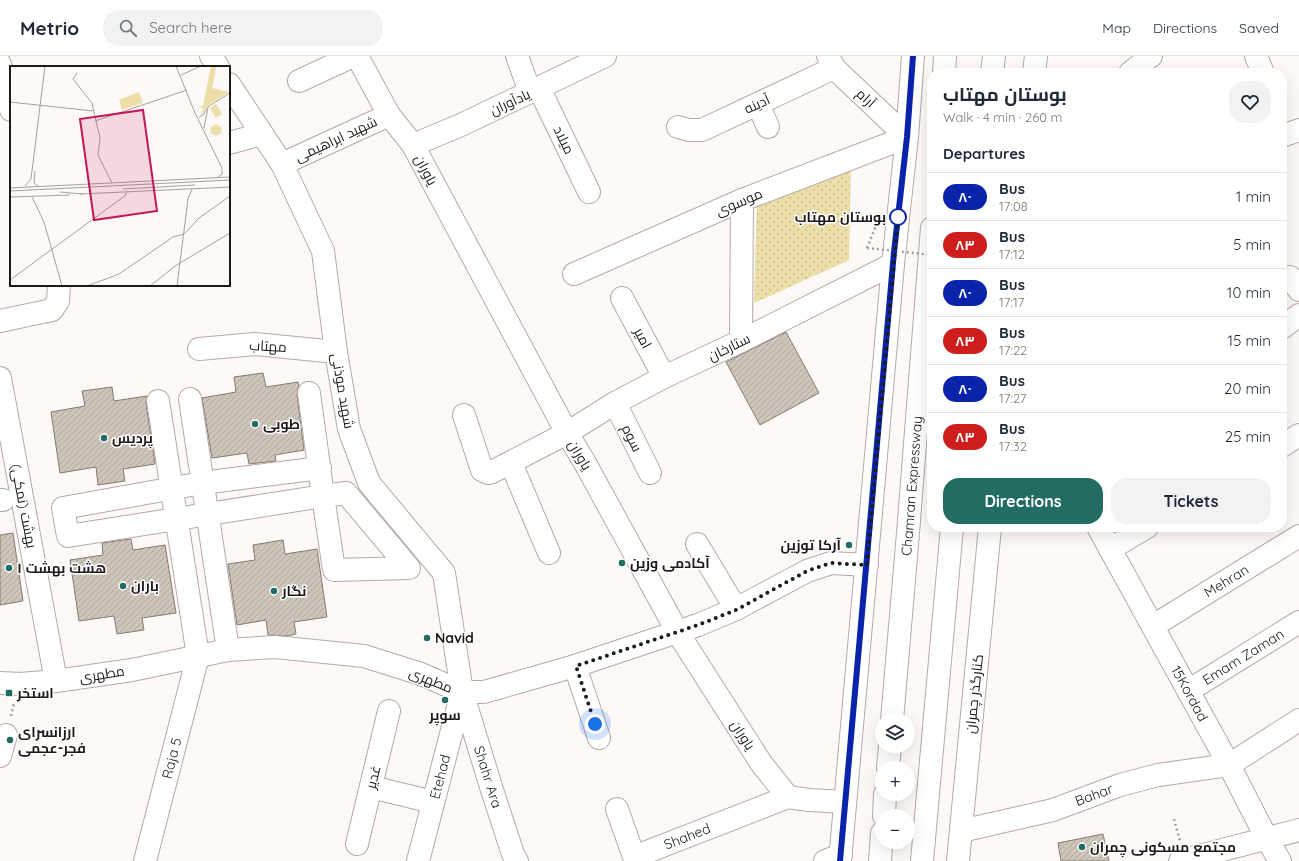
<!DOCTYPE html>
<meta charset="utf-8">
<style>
body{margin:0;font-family:Quicksand,Cairo,sans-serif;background:#f2f2f3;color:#1f2937;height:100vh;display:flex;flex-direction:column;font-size:15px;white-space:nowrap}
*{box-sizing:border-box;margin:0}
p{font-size:13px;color:#747a83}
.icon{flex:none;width:22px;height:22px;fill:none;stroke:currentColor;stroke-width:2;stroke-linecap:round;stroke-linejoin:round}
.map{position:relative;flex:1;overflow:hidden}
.drawer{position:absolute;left:927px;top:12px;width:360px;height:464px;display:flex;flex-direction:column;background:#fff;border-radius:16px;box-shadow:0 4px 16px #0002}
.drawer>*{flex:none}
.badge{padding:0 8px;border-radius:13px;font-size:14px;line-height:26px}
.tools{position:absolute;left:875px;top:657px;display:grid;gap:8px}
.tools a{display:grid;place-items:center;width:40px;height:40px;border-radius:50%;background:#fff;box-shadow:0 4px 16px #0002;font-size:20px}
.you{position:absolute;width:20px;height:20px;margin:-10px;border:3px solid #fff;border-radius:50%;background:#1a73e8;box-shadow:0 0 0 6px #1a73e833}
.map>.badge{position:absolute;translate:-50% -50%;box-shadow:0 0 0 2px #fff}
h2{padding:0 16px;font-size:15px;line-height:36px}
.round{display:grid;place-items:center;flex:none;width:42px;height:42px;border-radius:16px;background:#f2f2f3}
.head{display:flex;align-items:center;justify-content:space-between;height:68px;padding:0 16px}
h1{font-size:19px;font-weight:700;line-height:30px}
.button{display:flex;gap:8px;margin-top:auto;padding:8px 16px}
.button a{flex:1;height:46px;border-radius:16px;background:#226c64;color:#fff;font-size:16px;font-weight:700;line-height:46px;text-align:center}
.button a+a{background:#f2f2f3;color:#1f2937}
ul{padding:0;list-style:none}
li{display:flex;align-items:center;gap:12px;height:48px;padding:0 16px;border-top:1px solid #e0e1e3}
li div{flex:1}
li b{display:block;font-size:15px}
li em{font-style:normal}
li .badge{min-width:44px;font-weight:700;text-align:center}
header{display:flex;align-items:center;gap:24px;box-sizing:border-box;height:56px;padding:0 20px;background:#fff;border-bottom:1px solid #e0e1e3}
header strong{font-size:19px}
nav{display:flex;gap:22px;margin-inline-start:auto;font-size:14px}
.search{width:280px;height:36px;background:#f2f2f3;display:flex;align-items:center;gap:10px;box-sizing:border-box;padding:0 14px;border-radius:16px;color:#747a83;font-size:15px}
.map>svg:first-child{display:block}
</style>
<header>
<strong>Metrio</strong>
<div class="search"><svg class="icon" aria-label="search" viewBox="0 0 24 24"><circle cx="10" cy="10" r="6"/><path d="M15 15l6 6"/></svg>Search here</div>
<nav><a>Map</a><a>Directions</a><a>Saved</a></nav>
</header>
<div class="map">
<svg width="1299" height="805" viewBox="0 0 1299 805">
<defs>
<pattern id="grass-dots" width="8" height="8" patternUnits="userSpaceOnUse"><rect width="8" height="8" fill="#ebdea7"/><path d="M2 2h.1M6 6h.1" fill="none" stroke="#c9be8f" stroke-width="1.8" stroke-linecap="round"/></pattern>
<pattern id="building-hatch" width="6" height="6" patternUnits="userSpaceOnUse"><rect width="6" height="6" fill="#cdc4ba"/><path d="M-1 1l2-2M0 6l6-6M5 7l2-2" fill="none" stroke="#b0a89f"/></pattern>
</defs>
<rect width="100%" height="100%" fill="#fef8f6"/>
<path fill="url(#grass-dots)" d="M851 101 849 204 754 247 757 136Z"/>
<path fill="url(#building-hatch)" stroke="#837a71" d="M786 276 819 337 760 369 726 306Z
M263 317 266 331 298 326 299 330 297 339 304 394 275 399 276 405 249 408 247 397 212 402 202 342 236 336 234 321Z
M112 331 114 345 147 340 146 347 155 408 123 413 125 425 98 429 96 411 60 417 51 356 85 350 82 335Z
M13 477 23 545 0 549V479Z
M131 483 133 494 165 489 176 557 142 562 144 574 117 578 114 560 79 565 70 504 103 499 102 487Z
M283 484 285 498 317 493 327 561 294 566 296 578 287 580 268 579 266 564 237 569 228 508 255 504 253 489Z
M1103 778 1109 805H1061L1058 787Z"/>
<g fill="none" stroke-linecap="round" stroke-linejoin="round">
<g stroke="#b6a9a5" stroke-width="24">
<g id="minor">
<path d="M211 0 218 11"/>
<path d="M357 0 389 59 413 89 567 377 585 407 678 577 761 707 788 741 809 744 845 746"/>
<path d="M517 0 530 36"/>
<path d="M1256 0 1263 17"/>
<path d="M0 8 11 54"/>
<path d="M1130 17 1151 0"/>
<path d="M299 25 353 0"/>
<path id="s1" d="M229 28 282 108 323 195 336 296 349 373 369 427 444 517 462 636 492 734 513 798 517 805"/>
<path d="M539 32 589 136"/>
<path d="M758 48 768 71"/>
<path d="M678 71 689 74H702L834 12"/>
<path d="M1282 80 1299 74"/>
<path d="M229 87 262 78"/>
<path d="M413 89 461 69 605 0"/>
<path d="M282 108 389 59"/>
<path d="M574 218 742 144 907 81 834 12 828 0"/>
<path d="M1290 221 1299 234"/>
<path d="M622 242 664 321"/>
<path d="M0 265 52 254 58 245 59 229"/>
<path d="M1282 272 1299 259"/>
<path d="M741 285 742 144"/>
<path d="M199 293 255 288 336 296"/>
<path d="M309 337 323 440 346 437 409 512 334 514 323 440 68 480 63 452 202 427 320 412"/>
<path d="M190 343 228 594"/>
<path d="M615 347 650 417"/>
<path d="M464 359 482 414 488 417 492 416 567 377 615 347 664 321 741 285 893 208"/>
<path d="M1282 390 1299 379"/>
<path d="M511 407 549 497"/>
<path d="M0 444H3"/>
<path d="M697 488 736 553"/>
<path d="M1110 493 1147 471"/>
<path id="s2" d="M1153 570 1299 480"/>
<path d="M575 610 599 682"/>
<path id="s3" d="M1188 635 1299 566"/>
<path d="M0 700 6 679"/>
<path d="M371 731 433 746"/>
<path id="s4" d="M617 753 634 801 788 741"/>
<path id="s5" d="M961 775 1053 754 1120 729 1158 719 1229 709 1299 664"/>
<path d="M357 788 389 655"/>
<path id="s6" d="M145 805 198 600 158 345"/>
<path id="s7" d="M418 805 462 636"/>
<path d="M825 805 841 799"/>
<path d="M1180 805 1299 774"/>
</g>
</g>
<g stroke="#b6a9a5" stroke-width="24">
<g id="tertiary">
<path d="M0 322 56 625"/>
<path id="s8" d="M1098 471 1229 709 1267 783 1280 805"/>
<path d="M0 627 20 628 56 625 132 614 228 594 275 591 364 600 421 618 462 636H484L575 610 698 569 736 553 807 515 831 507 867 509"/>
</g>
</g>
<g stroke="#b6a9a5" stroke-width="24">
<path id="primary" d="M1034 17 1036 0
M840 805 893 208 907 81 913 0
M958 805 990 471"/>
</g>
<g stroke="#b6a9a5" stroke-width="24">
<g id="trunk">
<path d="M944 17 945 0"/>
<path d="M992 17 994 0"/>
<path id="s9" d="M892 664 908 477 932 172"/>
<path d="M888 712 890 690"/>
<path d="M884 760 885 738"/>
<path d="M880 805 882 777"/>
<path d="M922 805 952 471"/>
</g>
</g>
<path stroke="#a39d9c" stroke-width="2.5" stroke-dasharray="2 3" stroke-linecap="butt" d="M867 192 875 172H876
M11 660 14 647
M1174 763 1180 785"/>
<use href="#minor" stroke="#fff" stroke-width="22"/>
<use href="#tertiary" stroke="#fff" stroke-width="22"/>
<use href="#primary" stroke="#fff" stroke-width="22"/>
<use href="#trunk" stroke="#fff" stroke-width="22"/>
<path stroke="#a39d9c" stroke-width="2.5" stroke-dasharray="2 3" stroke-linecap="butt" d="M867 192 932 199"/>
</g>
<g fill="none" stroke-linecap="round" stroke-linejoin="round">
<g stroke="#fff" stroke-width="9">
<path id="line" d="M840 805 894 196 907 81 913 0"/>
</g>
<use href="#line" stroke="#0924aa" stroke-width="6"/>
<path stroke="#1f1a19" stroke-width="4" stroke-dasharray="0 7.2" d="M595 668 576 610 698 569 736 554 807 515 831 507 867 509 898 161"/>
</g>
<circle fill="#fff" stroke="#0924aa" stroke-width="2" cx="898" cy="161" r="8"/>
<g fill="#226c64" stroke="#fff" stroke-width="1.5">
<circle cx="255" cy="368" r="4"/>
<circle cx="104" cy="382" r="4"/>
<circle cx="849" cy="489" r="4"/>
<circle cx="622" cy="507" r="4"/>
<circle cx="9" cy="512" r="4"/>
<circle cx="123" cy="530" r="4"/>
<circle cx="274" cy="535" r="4"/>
<circle cx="427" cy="582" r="4"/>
<rect x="5" y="633" width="8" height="8" rx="2"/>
<circle cx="445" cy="644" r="4"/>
<circle cx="10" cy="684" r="4"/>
<circle cx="1082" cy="791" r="4"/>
</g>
<g text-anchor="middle" stroke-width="3" stroke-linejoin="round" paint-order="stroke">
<g font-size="14" fill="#1f1a19" stroke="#fff">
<text transform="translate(866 42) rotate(43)" y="5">آرام</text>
<text transform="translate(510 46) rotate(-25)" y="5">یادآوران</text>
<text transform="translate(757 48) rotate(-25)" y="5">آدینه</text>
<text transform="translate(336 83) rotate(-25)" y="5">شهید ابراهیمی</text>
<text transform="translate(564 84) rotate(64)" y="5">میلاد</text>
<text transform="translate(426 114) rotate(62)" y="5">یاوران</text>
<text transform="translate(739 146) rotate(-23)" y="5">موسوی</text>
<text transform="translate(643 282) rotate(62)" y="5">امیر</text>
<text transform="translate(268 290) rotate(3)" y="5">مهتاب</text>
<text transform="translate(729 291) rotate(-26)" y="5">ستارخان</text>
<text transform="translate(343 335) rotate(80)" y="5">شهید موذنی</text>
<text transform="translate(632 382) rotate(64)" y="5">سوم</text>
<text transform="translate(580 399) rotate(59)" y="5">یاوران</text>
<text dy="5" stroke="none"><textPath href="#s9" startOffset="235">Chamran Expressway</textPath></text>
<text transform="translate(24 450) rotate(79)" y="5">بهشت (نمکی)</text>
<text dy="5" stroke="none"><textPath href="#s2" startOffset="86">Mehran</textPath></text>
<text dy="5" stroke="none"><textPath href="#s3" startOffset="65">Emam Zaman</textPath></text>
<text transform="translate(102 618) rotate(-9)" y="5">مطهری</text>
<text transform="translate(431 624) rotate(22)" y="5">مطهری</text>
<text transform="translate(974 638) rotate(-84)" y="5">کنارگذر چمران</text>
<text dy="5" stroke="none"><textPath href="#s8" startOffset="190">15Kordad</textPath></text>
<text transform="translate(743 679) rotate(57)" y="5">یاوران</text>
<text dy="5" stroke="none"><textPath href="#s6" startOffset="106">Raja 5</textPath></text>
<text transform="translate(373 721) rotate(-76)" y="5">غدیر</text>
<text dy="5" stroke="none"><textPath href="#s7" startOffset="87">Etehad</textPath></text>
<text dy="5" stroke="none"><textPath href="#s1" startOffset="756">Shahr Ara</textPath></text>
<text dy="5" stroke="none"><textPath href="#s5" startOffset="138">Bahar</textPath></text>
<text dy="5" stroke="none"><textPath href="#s4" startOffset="108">Shahed</textPath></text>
</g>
<g font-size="14" font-weight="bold" fill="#1f1a19" stroke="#fff" text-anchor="end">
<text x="886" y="166">بوستان مهتاب</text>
</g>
<g font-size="14" font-weight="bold" fill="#1f1a19" stroke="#fff" text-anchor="start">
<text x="263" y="373">طوبی</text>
<text x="112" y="387">پردیس</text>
<text x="841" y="494" text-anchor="end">آرکا توزین</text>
<text x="630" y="512">آکادمی وزین</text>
<text x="17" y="517">هشت بهشت ۱</text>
<text x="131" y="535">باران</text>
<text x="282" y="540">نگار</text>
<text x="435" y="587">Navid</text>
<text x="17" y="642">استخر</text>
<text x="445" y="664" text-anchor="middle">سوپر</text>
<text x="18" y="681">ارزانسرای<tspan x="18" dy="16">فجر-عجمی</tspan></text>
<text x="1090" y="796">مجتمع مسکونی چمران</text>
</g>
</g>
<g transform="translate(10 10)">
<rect width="220" height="220" fill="#fef8f6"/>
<path d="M201 0H209L206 2 202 22 219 26 200 38 191 49 193 42 187 41 193 40ZM129 26 133 37 112 44 109 34ZM200.5 64a5.5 5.5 0 1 1 11 0a5.5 5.5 0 1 1-11 0Z" fill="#ebdea7"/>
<path d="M206 38 212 48 206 52 200 42Z" fill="#ebdea7"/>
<path fill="none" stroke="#a59f9e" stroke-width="1" d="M166 0 185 47 212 102V108L208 111M67 7 63 13 82 37 90 72 88 89 102 117M171 9 191 0M0 36 83 45M189 51 193 49 199 40 220 27M85 55 177 24M194 62 198 42M25 105 24 117 28 120M15 120 21 113 35 0M0 122 220 111M113 123 185 119M0 125 220 114M50 126 73 128M70 128 220 121M0 131 60 129M22 131 34 156 52 220M0 214 116 129V126M77 220 109 208 163 171 174 168 189 152 220 130M140 220 165 200 220 167M167 220 178 133 182 123"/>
<path fill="#c2185b" fill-opacity="0.15" stroke="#c2185b" stroke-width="2" d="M133 44 147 145 84 154 70 53Z"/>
<rect width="220" height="220" fill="none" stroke="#1f1a19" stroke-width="2"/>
</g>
</svg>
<div class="tools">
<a><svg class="icon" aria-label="layers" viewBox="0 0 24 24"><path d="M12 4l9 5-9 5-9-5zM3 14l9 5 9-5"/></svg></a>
<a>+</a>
<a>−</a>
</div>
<div class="you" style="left:595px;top:668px"></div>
<section class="drawer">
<div class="head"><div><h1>بوستان مهتاب</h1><p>Walk · 4 min · 260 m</p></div><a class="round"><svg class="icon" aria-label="heart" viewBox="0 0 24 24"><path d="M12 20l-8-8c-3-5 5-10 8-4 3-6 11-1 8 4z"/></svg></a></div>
<h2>Departures</h2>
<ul>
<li><span class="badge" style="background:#0924aa;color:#fff">۸۰</span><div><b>Bus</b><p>17:08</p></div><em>1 min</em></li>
<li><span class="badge" style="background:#cd1d1d;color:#fff">۸۳</span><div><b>Bus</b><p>17:12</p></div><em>5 min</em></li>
<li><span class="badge" style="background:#0924aa;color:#fff">۸۰</span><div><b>Bus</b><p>17:17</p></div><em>10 min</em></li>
<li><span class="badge" style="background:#cd1d1d;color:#fff">۸۳</span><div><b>Bus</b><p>17:22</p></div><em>15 min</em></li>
<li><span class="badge" style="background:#0924aa;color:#fff">۸۰</span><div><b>Bus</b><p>17:27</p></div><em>20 min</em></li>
<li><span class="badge" style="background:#cd1d1d;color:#fff">۸۳</span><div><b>Bus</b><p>17:32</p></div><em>25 min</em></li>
</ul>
<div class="button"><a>Directions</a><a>Tickets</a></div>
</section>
</div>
